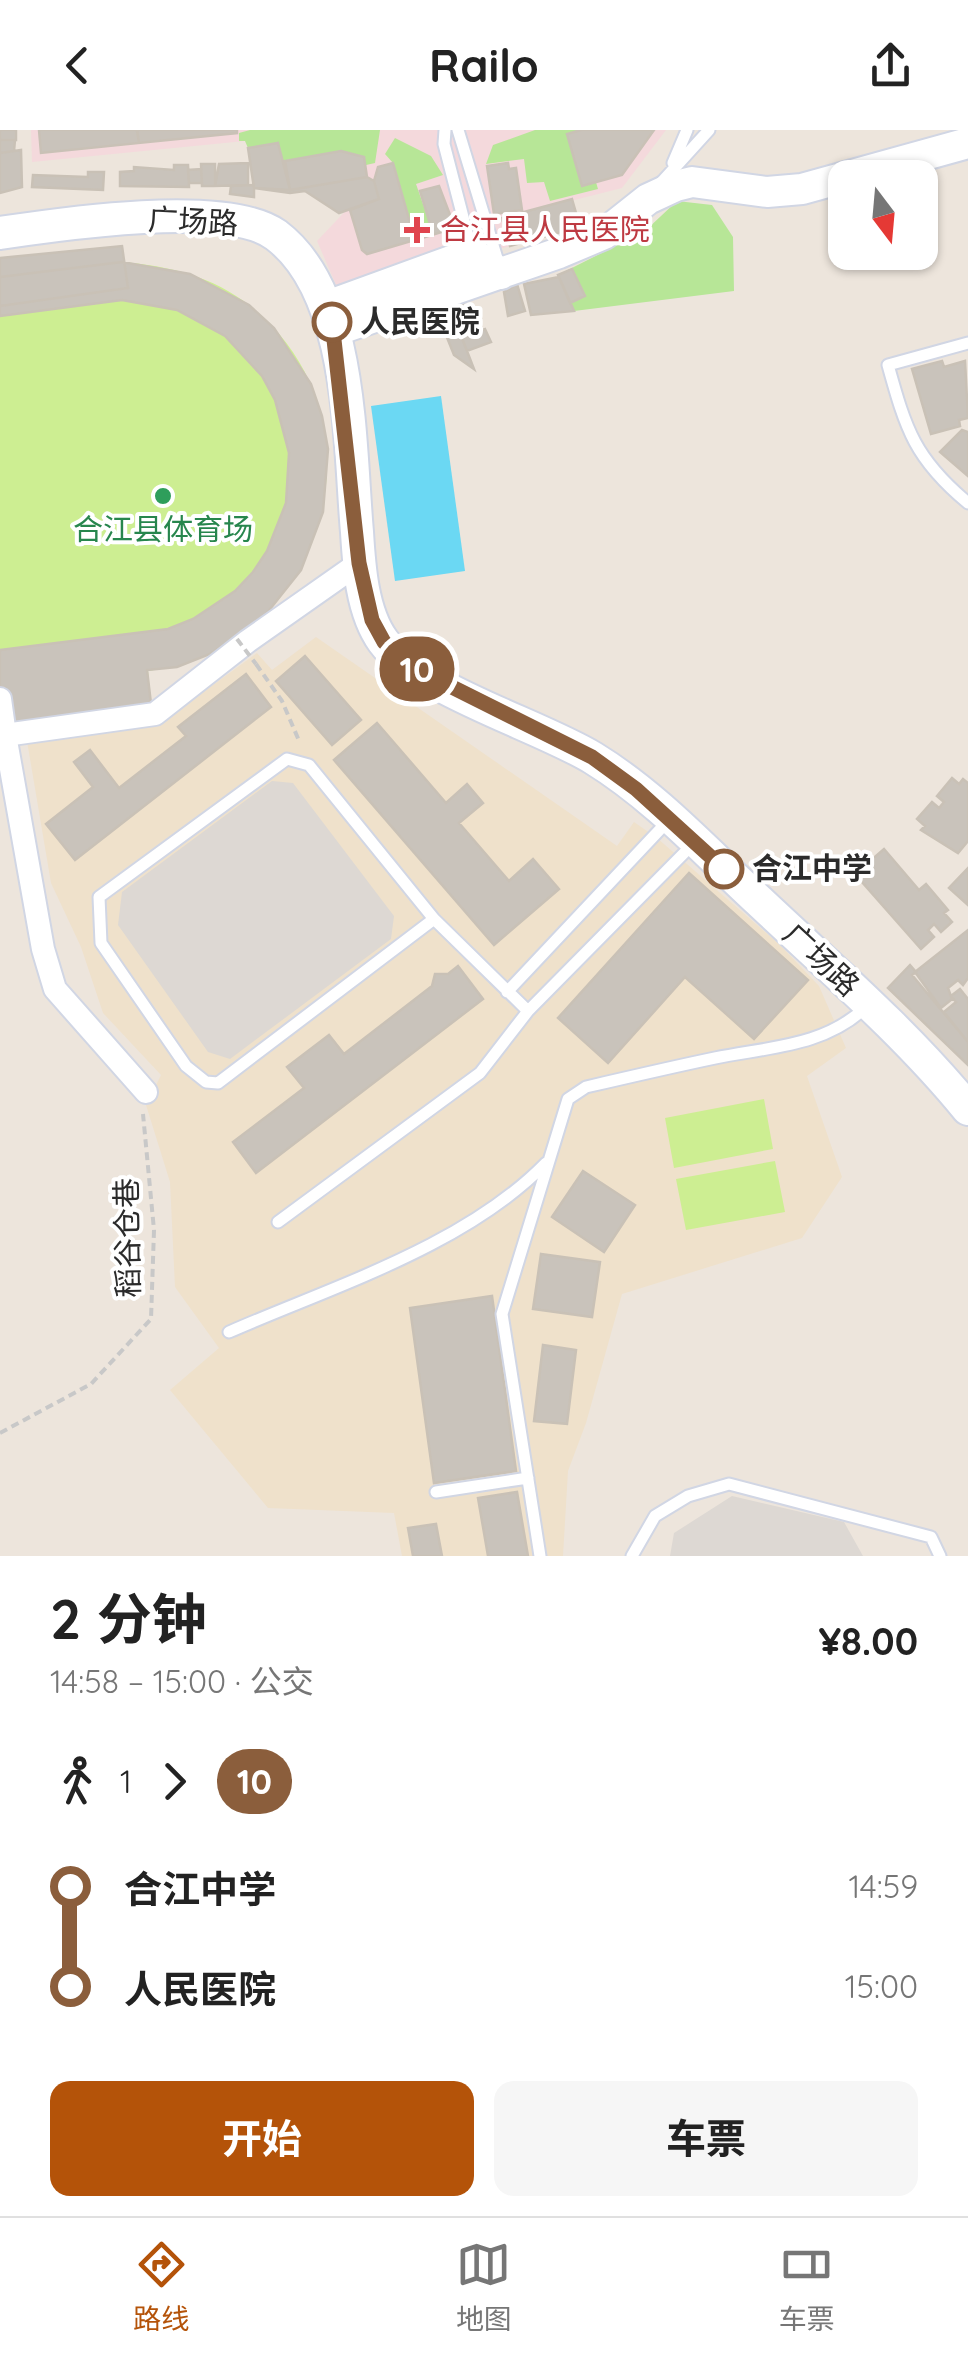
<!DOCTYPE html>
<html lang="zh">
<meta charset="utf-8">
<style>
body{margin:0;font-family:Quicksand,"Noto Sans SC",sans-serif;background:#f6f6f6;color:#222;height:100vh;display:flex;flex-direction:column;font-size:38px;white-space:nowrap}
*{box-sizing:border-box;margin:0}
p{font-size:32px;color:#767676}
.icon{flex:none;width:55px;height:55px;fill:none;stroke:currentColor;stroke-width:2;stroke-linecap:round;stroke-linejoin:round}
.map{position:relative;height:1426px;overflow:hidden}
.panel{display:flex;flex-direction:column;background:#fff;flex:1}
.panel>*{flex:none}
.badge{padding:0 20px;border-radius:32px;font-size:35px;line-height:65px}
.needle{width:65px;rotate:164deg}
.buttons{position:absolute;left:828px;top:30px;display:grid;gap:20px}
.buttons a{display:grid;place-items:center;width:110px;height:110px;border-radius:20px;background:#fff;box-shadow:0 2px 8px #0004;font-size:50px}
.map>.badge{position:absolute;translate:-50% -50%;box-shadow:0 0 0 5px #fff}
.legs{display:flex;align-items:center;gap:15px;height:110px;padding:0 50px;font-size:32px}
.legs p{margin-inline-start:auto}
.overview{display:flex;align-items:center;justify-content:space-between;height:170px;padding:0 50px}
h1{font-size:55px;font-weight:700;line-height:75px}
.cta{display:flex;gap:20px;margin-top:auto;padding:20px 50px}
.cta a{flex:1;height:115px;border-radius:20px;background:#b45309;color:#fff;font-size:40px;font-weight:700;line-height:115px;text-align:center}
.cta a+a{background:#f6f6f6;color:#222}
ul{padding:0 50px;list-style:none}
li{display:flex;align-items:center;gap:35px;height:100px;font-size:38px}
li i{display:grid;place-items:center;width:15px;height:100%;margin:0 12px;background:currentColor}
li i::after{content:'';width:25px;height:25px;margin:-12px;border:8px solid;border-radius:50%;background:#fff}
li p{margin-inline-start:auto}
li:first-child i{background:linear-gradient(#0000 50%,currentColor 0)}
li:last-child i{background:linear-gradient(currentColor 50%,#0000 0)}
header{display:flex;justify-content:space-between;align-items:center;height:130px;padding:0 50px;background:#fff;font-size:45px;font-weight:700}
.tab-bar{display:flex;justify-content:space-around;align-items:center;height:140px;border-top:2px solid #e0e0e0;background:#fff;font-size:28px;color:#767676}
.tab-bar a{display:grid;justify-items:center;gap:5px}
.tab-bar .selected{color:#b45309}
.map>svg:first-child{display:block}
</style>
<header><svg class="icon" aria-label="back" viewBox="0 0 24 24"><path d="M15 5l-7 7 7 7"/></svg>Railo<svg class="icon" aria-label="share" viewBox="0 0 24 24"><path d="M12 15V3M7 8l5-5 5 5M5 13v7h14v-7"/></svg></header>
<div class="map">
<svg width="968" height="1426" viewBox="0 0 968 1426">
<rect width="100%" height="100%" fill="#ede5dc"/>
<path fill="#efe1cb" d="M316 507 617 716 634 692 657 708 780 815 819 856 846 918 807 946 842 1047 802 1108 622 1164 586 1293 568 1341 563 1426H402L394 1383 268 1378 170 1260 219 1218 175 1157 170 1052 146 975 161 945 103 883 81 817 51 753 27 611 162 592 257 523 272 540Z"/>
<path fill="#f4d9dc" d="M31 0H666L622 58 503 88 510 116 340 164 317 111 353 73 367 47 364 27 341 21 281 31 278 14 248 18 245 11 32 32Z"/>
<path fill="#b7e697" d="M250 0H380L375 33 366 35 364 27 341 21 281 31 278 14 248 18 245 11H239V3Z
M535 0H592L582 5 598 59 550 71 544 52 527 53 524 29 486 34 493 15Z
M395 8 431 26 443 45 416 54 430 94 414 104 393 33 385 24Z
M677 71 712 75 733 107 734 161 574 181 558 145 645 101Z"/>
<path fill="#cdee92" d="M122 132C168 136 213 146 250 176 392 289 326 518 148 541L152 582 0 559V147Z
M764 969 773 1019 674 1038 665 988Z
M775 1031 785 1082 686 1100 676 1049Z"/>
<path fill="#ddd8d3" d="M272 651 293 653 394 786 391 809 230 929 208 922 118 795 122 762Z
M732 1366 844 1392 863 1426H670L674 1403Z"/>
<path fill="#6bd8f3" d="M441 266 465 441 395 451 371 276Z"/>
<path fill="#c9c3bb" stroke="#c9c1b6" stroke-width="2.5" d="M0 0H16V10H0Z
M39 0H137L139 13 41 23Z
M137 0H237V3L139 13Z
M581 0H654L622 45 582 56 567 4Z
M0 10H15L14 21 0 23Z
M278 13 290 60 254 58 248 18Z
M21 20 22 57 0 63V23Z
M341 21 364 27 367 47 290 60 285 31Z
M248 33V55L215 56 219 34Z
M393 33 415 110 367 124 362 120 350 80 379 69 374 51 378 37Z
M508 33 509 39 516 38 522 80 494 84 487 36Z
M201 34H215V56H202Z
M174 35H188L189 57 120 56V42L134 41V37L174 40Z
M201 39 202 53H189L188 40Z
M88 42H104L103 60 32 57 33 45 88 47Z
M367 47 374 51 379 69 339 83 305 61 290 63 254 58 290 60Z
M254 55V67L230 64 231 56Z
M439 56 455 98 415 110 419 98 430 94 420 61Z
M572 69 580 97 510 116 502 88Z
M122 116 128 158 0 176V128Z
M122 132 190 144 249 175 274 198 311 254 322 286 328 319 323 382 301 440 262 489 210 524 177 537 147 540 152 582 10 599 5 558 0 559V520L168 499 193 489 235 461 253 442 267 421 286 373 289 323 275 270 262 246 225 206 177 180 122 170 0 186V147Z
M572 139 585 166 570 173 558 145Z
M559 147 574 181 531 185 524 154Z
M517 154 525 181 508 186 504 162Z
M466 174 477 202 485 199 491 212 467 221 451 180Z
M451 180 467 221 474 239 454 225 438 185Z
M438 185 444 200 430 205 424 190Z
M942 231 944 237 965 231 968 288 959 290 960 296 931 304 912 239Z
M962 300 968 302V346L940 322Z
M305 526 361 590 332 615 276 551Z
M246 544 271 577 75 730 46 694 93 657 74 632 90 620 119 658 186 606 178 597Z
M377 593 446 673 467 654 483 673 459 693 509 751 533 729 559 759 494 815 334 630Z
M952 648 959 654 963 649 968 653V711L958 723 921 700 925 696 917 689 932 672 939 678 944 672 937 666Z
M884 719 919 760 926 754 948 780 944 783 952 792 941 802 934 794 928 800 934 807 921 819 855 744Z
M968 738V775L949 758Z
M689 743 808 850 754 909 685 847 608 933 558 888Z
M968 800V848L963 855 958 850 948 858 952 869 941 878 915 842Z
M910 835 916 842 912 845 968 912V935L888 858Z
M458 836 483 869 256 1043 233 1012 304 958 287 937 329 905 344 924 432 856 435 844H448Z
M960 859 968 869V912L944 882 956 872 951 866Z
M583 1041 635 1075 604 1122 552 1087Z
M541 1124 600 1132 592 1187 533 1179Z
M492 1166 516 1341 434 1353 410 1178Z
M543 1215 576 1220 567 1294 534 1291Z
M517 1362 528 1426H488L478 1368Z
M436 1394 442 1426H413L408 1398Z"/>
<g fill="none" stroke-linecap="round" stroke-linejoin="round">
<g stroke="#d1d6e4" stroke-width="15">
<path id="service" d="M445 0 444 14 472 122
M458 0 499 135
M673 33 687 0
M660 54 709 0
M968 213 888 235C906 300 915 329 968 373
M434 789 218 953 206 952 186 936 101 813 99 767 287 629 309 635 434 789 528 881
M507 862 667 692
M278 1092 480 943 528 881 692 715
M229 1202C334 1156 465 1116 546 1033
M436 1362 528 1348
M540 1426 502 1184 568 969 586 957C629 947 672 937 715 928 768 917 824 917 866 877
M632 1426 655 1386 688 1366 729 1354 931 1407 940 1426"/>
</g>
<g stroke="#d1d6e4" stroke-width="26">
<path id="minor" d="M0 569 5 605 155 584 248 511 359 433
M5 605 43 819 55 859 146 962"/>
</g>
<g stroke="#d1d6e4" stroke-width="34">
<path id="tertiary" d="M327 176 473 123 501 144
M334 201 559 123 604 104 648 69 676 56 692 52 767 62 802 59 968 13"/>
</g>
<g stroke="#d1d6e4" stroke-width="36">
<path id="secondary" d="M0 103C60 94 227 69 276 105 353 163 349 312 357 402 359 436 362 482 383 511 419 560 539 595 593 628 655 666 706 722 759 771 830 838 906 903 968 979"/>
</g>
<path stroke="#c8c8c8" stroke-width="4" stroke-dasharray="8 5" stroke-linecap="butt" d="M256 534 282 571 300 613
M0 1303 91 1254 151 1189 154 1100 143 984"/>
<use href="#service" stroke="#fff" stroke-width="11"/>
<use href="#minor" stroke="#fff" stroke-width="22"/>
<use href="#tertiary" stroke="#fff" stroke-width="30"/>
<use href="#secondary" stroke="#fff" stroke-width="32"/>
<path stroke="#c8c8c8" stroke-width="4" stroke-dasharray="8 5" stroke-linecap="butt" d="M237 509 256 534"/>
</g>
<g fill="none" stroke-linecap="round" stroke-linejoin="round">
<g stroke="#fff" stroke-width="22">
<path id="line-1" d="M332 192 359 433 372 490 384 512 410 536 592 627 636 659 724 739"/>
</g>
<use href="#line-1" stroke="#8b5e3c" stroke-width="15"/>
</g>
<path fill="#e0444e" stroke="#fff" stroke-width="4" d="M412 85h10v10h10v10h-10v10h-10v-10h-10v-10h10z"/>
<g fill="#fff" stroke="#8b5e3c" stroke-width="5">
<circle cx="332" cy="192" r="18"/>
<circle cx="724" cy="739" r="18"/>
</g>
<circle fill="#2e9e5b" stroke="#fff" stroke-width="4" cx="163" cy="366" r="10"/>
<g text-anchor="middle" stroke-width="8" stroke-linejoin="round" paint-order="stroke">
<g font-size="30" fill="#2b2b2b" stroke="#fff">
<text transform="translate(193 92) rotate(3)" y="10">广场路</text>
<text transform="translate(821 830) rotate(43)" y="10">广场路</text>
<text transform="translate(128 1108) rotate(-91)" y="10">稻谷仓巷</text>
</g>
<g font-size="30" fill="#be3a42" stroke="#fff" text-anchor="start">
<text x="440" y="110">合江县人民医院</text>
</g>
<g font-size="30" font-weight="bold" fill="#2b2b2b" stroke="#fff" text-anchor="start">
<text x="360" y="202">人民医院</text>
<text x="752" y="749">合江中学</text>
</g>
<g font-size="30" fill="#27864d" stroke="#fff">
<text x="163" y="410">合江县体育场</text>
</g>
</g>
</svg>
<div class="buttons">
<a><svg class="needle" viewBox="-14 -14 28 28"><path d="M0-13l5 13h-10z" fill="#e53935"/><path d="M0 13l5-13h-10z" fill="#767676"/></svg></a>
</div>
<b class="badge" style="left:417px;top:539px;background:#8b5e3c;color:#fff">10</b>
</div>
<section class="panel">
<div class="overview"><div><h1>2 分钟</h1><p>14:58 – 15:00 · 公交</p></div><b>¥8.00</b></div>
<div class="legs"><svg class="icon" aria-label="walk" viewBox="0 0 24 24"><circle cx="13" cy="4" r="2"/><path d="M13 8l-2 6 4 7M11 14l-3 7M7 12l3-4h3l4 4"/></svg>1<svg class="icon" aria-label="forward" viewBox="0 0 24 24"><path d="M9 5l7 7-7 7"/></svg><b class="badge" style="background:#8b5e3c;color:#fff">10</b></div>
<ul>
<li><i style="color:#8b5e3c"></i><b>合江中学</b><p>14:59</p></li>
<li><i style="color:#8b5e3c"></i><b>人民医院</b><p>15:00</p></li>
</ul>
<div class="cta"><a>开始</a><a>车票</a></div>
</section>
<nav class="tab-bar">
<a class="selected"><svg class="icon" aria-label="directions" viewBox="0 0 24 24"><path d="M12 3l9 9-9 9-9-9zM9 14v-3h6M13 9l2 2-2 2"/></svg>路线</a>
<a><svg class="icon" aria-label="map" viewBox="0 0 24 24"><path d="M3 6l6-2 6 2 6-2v14l-6 2-6-2-6 2zM9 4v14M15 6v14"/></svg>地图</a>
<a><svg class="icon" aria-label="tickets" viewBox="0 0 24 24"><path d="M3 7h18v10H3zM15 7v10"/></svg>车票</a>
</nav>
